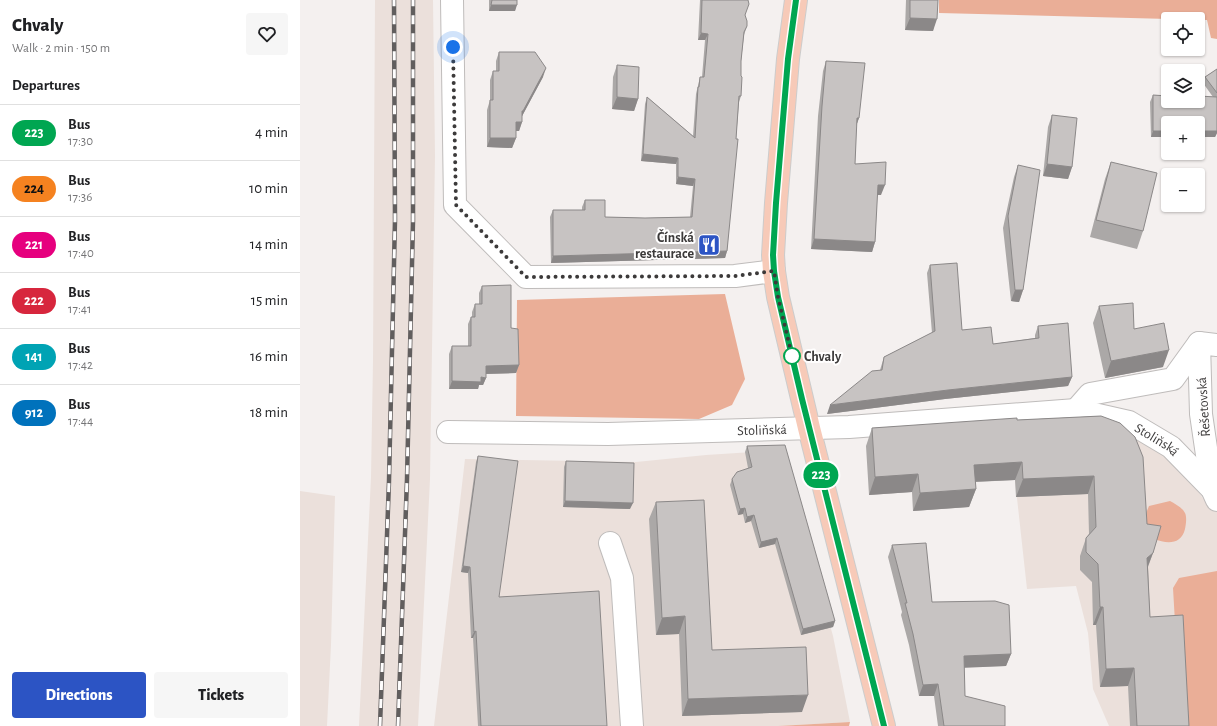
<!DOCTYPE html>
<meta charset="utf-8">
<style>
body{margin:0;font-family:"Alegreya Sans",sans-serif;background:#f6f6f6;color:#202124;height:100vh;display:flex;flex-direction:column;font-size:15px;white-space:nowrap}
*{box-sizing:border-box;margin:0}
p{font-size:13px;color:#757577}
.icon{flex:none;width:22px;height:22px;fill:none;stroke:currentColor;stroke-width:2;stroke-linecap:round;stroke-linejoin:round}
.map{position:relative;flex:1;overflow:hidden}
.details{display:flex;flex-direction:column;background:#fff;width:300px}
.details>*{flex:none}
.badge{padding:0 8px;border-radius:13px;font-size:14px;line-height:26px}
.controls{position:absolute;left:861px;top:12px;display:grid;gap:8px}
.controls a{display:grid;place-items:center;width:44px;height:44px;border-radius:4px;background:#fff;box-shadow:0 1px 3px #0004;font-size:20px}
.you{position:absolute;width:20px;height:20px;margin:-10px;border:3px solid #fff;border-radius:50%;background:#1a73e8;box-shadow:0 0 0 6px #1a73e833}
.map>.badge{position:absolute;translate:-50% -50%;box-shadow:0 0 0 2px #fff}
h2{padding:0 12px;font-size:15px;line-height:36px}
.round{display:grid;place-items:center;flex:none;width:42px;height:42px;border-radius:4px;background:#f6f6f6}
.overview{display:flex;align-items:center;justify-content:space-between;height:68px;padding:0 12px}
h1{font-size:19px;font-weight:800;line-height:30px}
.primary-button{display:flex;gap:8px;margin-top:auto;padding:8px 12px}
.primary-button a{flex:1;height:46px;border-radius:4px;background:#2c54c4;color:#fff;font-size:16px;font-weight:800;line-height:46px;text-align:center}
.primary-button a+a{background:#f6f6f6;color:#202124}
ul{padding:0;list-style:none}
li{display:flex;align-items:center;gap:12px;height:56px;padding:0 12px;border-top:1px solid #e0e0e0}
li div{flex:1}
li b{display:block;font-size:15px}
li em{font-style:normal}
li .badge{min-width:44px;font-weight:700;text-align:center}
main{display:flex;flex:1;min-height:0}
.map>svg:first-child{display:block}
</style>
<main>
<section class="details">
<div class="overview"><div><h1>Chvaly</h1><p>Walk · 2 min · 150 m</p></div><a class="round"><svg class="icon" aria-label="heart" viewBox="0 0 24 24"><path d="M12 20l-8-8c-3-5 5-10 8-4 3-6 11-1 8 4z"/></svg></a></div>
<h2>Departures</h2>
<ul>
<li><span class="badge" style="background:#00a651;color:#fff">223</span><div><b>Bus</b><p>17:30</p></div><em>4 min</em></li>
<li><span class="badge" style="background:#f58220;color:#111">224</span><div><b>Bus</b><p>17:36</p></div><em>10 min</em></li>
<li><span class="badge" style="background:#e6007e;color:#fff">221</span><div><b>Bus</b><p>17:40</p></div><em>14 min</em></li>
<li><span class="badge" style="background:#d7263d;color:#fff">222</span><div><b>Bus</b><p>17:41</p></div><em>15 min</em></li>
<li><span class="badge" style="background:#00a3b4;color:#fff">141</span><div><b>Bus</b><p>17:42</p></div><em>16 min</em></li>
<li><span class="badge" style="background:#0072bc;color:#fff">912</span><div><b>Bus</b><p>17:44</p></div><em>18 min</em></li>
</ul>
<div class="primary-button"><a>Directions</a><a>Tickets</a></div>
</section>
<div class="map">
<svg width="917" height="726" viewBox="0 0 917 726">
<rect width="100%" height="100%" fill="#f4f0ef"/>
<path fill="#ebe0db" d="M75 0H133L135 156 130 479 118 726H59L71 477 73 361Z
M830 434 858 447 882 468 911 510 917 512V726H809L793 689 788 633 776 586 727 589 715 480Z
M481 450 533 636 550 722 478 726H134L165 459 336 462 406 455Z
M0 491 35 496 31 645 27 726H0Z"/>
<path fill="#eaae97" d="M639 0H917V39L911 38 907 20 639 13Z
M425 294 445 379 432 405 399 419 216 416 217 300Z
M870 501C875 504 882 507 885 513 887 517 886 524 885 529 881 545 867 544 854 539L844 518 849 506Z
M917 571V726H881L873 588 879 578Z
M550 722 549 726H478Z"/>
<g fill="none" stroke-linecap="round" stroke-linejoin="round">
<g stroke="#bfbcbb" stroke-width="24">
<g id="minor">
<path d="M152 0 155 205 226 277 435 276 474 271"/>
<path d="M776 410 790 394 873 379 899 343"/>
<path id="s1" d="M148 432 308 434 549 427 776 410 829 422 871 447 912 489 917 500"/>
<path d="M912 489 901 414 899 343 917 345"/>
<path d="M310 543 322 578 332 726"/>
</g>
</g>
<g stroke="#ccc" stroke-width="24">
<path id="major" d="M496 0 488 59 476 203 473 255 474 271 478 297 509 428 584 726"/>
</g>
<use href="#minor" stroke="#fff" stroke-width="22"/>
<use href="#major" stroke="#f7cab8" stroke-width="22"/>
<g stroke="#615e5e" stroke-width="4.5">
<path id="rail" d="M80 726 89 481 95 220 94 0
M98 726 107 479 113 221V0"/>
</g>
<use href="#rail" stroke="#fffefe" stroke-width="3" stroke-dasharray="9" stroke-linecap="butt"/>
</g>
<path fill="#aba8a7" d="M189 0H217L215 11H189Z
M400 0H448L445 15 447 26 444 35 441 61V96L439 102 427 251 425 258 251 263 250 217 253 210H282V207L285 200 305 217 345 218 390 217 393 186 376 184V164L341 161 345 104 347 97 393 136 396 94 400 77H402L405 40H398Z
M606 0H638L633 31 605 30Z
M199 52 243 77 222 116V122L219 131H216V138L212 148 187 147V110L190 100V80L193 71H196V61Z
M526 61 559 118 556 126 555 164 581 195H577L575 242 572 252 511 249 518 116 523 71Z
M317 65 338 99 334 111 312 109 313 77Z
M917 69V133L915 137H898V123H868V137H851L850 102 853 95 913 97 903 83 905 77Z
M752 115 772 167 768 179 743 176 748 127Z
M811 162 843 231 837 249 790 237 805 179Z
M718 165 723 290 719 302 711 301 703 228 714 177Z
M630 265 662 330 693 344 735 338V335L738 326 772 377 768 386 645 399 527 414 580 370 584 357 632 333 627 273Z
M182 286 211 328 219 365 216 373 186 374V378L183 385H179L178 389H149V354L152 346H168V324L171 317H172V312L175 304H179V293Z
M799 306 834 329 863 367 805 378 793 323Z
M801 416 847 524 853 553 848 567 850 617 889 726H830L828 686 800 687 796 625H793L792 582 780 570V556L786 538 789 534 788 494 716 497 715 480 675 482 676 489 669 507 613 511 612 492 569 495 566 446 572 428 717 420Z
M447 446 535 621 533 627 501 635 475 544 459 548 451 521 445 523 443 514 438 515 430 485 432 479 448 468 445 452Z
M178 456 199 597 307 726H178L173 638H171L168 573 161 572 176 462Z
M266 461 330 509 263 507 264 467Z
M356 502 412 650 502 712 382 716 379 634 356 635 349 519Z
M592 545 632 602 711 654 706 666 664 667 665 696 705 726H638L634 696H619L609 645 601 615 602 612 588 557Z"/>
<path fill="#8b8888" d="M191 5H217L215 11H189Z
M610 18 637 19 633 31 605 30Z
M401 33 408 34 405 40H398Z
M246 68 243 77 220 120 222 111Z
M317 97 338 99 334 111 312 109Z
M557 118H559L555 129Z
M216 122H222L219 131H212Z
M853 131H868V137H851Z
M898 131H917V133L915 137H898Z
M190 138H216L212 148 187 147Z
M343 154 378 158 376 164 341 161Z
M747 164 772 167 768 179 743 176Z
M378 177 395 179 393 186 376 184Z
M578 185H585L581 195H574Z
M514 239 575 242 572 252 511 249Z
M427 251 425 258 251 263 253 256Z
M715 290H723L719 302 711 301Z
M869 350 863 367 805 378 811 361Z
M219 365 216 373 183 374 186 366Z
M181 377 186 378 183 385H179L178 389H149L152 381Z
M772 377 768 386 645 399 527 414 530 405 648 390Z
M722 462 715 480 668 482 674 465Z
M618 474 612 492 569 495 575 477Z
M794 476 788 494 716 497 723 479Z
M676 489 669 507 613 511 620 493Z
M265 501 333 503 330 509 263 507Z
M445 508 443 514 438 515 440 509Z
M454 515 451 521 445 523 447 517Z
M477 538 475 544 459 548 461 542Z
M853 553 846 571 847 558Z
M163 566 170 567 168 573 161 572Z
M800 607H803L796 625H793Z
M385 616 379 634 356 635 362 618Z
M535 621 533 627 501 635 503 629Z
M176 631 173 638H171L174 632Z
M711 654 706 666 660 668 664 656Z
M834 668 828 686 800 687 806 669Z
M638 684 634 696H619L623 685Z
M508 695 502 712 382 716 388 699Z"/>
<path fill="#c7c3c2" stroke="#8b8888" d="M192 0H217V5H191Z
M402 0H448L449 4 445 15 447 21V26L444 32 441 61V76L442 77 441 96H439L436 139H438L427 251 253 256V210H285V200H305V217L345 218 392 217 395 179 378 177V158L343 154 347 97 395 138 398 87H399L400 77H404L408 34 401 33Z
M610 0H638L637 19 610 18Z
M199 52H235L246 68 223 111H222V122H216V138H190V100H193V71H199Z
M526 61 565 63 559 118H557L555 164 586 162 585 185H578L575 242 514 239 522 106Z
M317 65 339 67 338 99 317 97Z
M917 69V93L905 77Z
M853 95 868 96V101H898V96L917 97V131H898V123H868V131H853Z
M752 115 777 118 772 167 747 164Z
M811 162 857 173 843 231 796 220Z
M718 165 740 170 723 290H715L708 216Z
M657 263 662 330 691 327 693 344 739 338 738 326 768 323 772 377 648 390 530 405 572 371 582 370 584 357 635 331 630 265Z
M211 285V328L218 329 219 365 186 366V378L181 377V382L152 381V346H171V317H175V304H182V286Z
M833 303 834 329 864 323 869 350 811 361 799 306Z
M801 416 820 423 835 437 843 457 847 524 861 526 853 553 847 558 850 617 883 615 889 726H837L834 668 806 669 803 607H800L798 564 786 552V538L796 527 794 476 723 479 722 462 674 465 676 489 620 493 618 474 575 477 572 428 717 418V420Z
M485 445 535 621 503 629 477 538 461 542 454 515 447 517 445 508 440 509 432 479 437 472 452 467 447 446Z
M178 456 218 461 199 597 299 591 307 726H181L176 631 174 632 170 567 163 566Z
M266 461 334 463 333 503 265 501Z
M404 500 412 650 506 647 508 695 388 699 385 616 362 618 356 502Z
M626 543 632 602 695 601 709 605 711 654 664 656 665 696 705 706V726H644L638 684 623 685 613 634 605 603H607L592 545Z"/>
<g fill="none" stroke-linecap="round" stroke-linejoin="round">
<g stroke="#fff" stroke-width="9">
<path id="line" d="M496 0 488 59 476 203 473 255 474 271 478 297 502 399 584 726"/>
</g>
<use href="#line" stroke="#00a651" stroke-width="6"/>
<path stroke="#3c3a3a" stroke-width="4" stroke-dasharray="0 7.2" d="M153 47 156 205 226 277 435 276 474 271 478 297 492 356"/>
</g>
<defs>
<g id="restaurant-square" transform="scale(1.15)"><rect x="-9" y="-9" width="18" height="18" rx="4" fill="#2c54c4" stroke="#fffefe"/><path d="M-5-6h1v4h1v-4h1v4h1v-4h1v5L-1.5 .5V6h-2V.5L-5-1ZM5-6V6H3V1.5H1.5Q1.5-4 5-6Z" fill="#fff"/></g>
</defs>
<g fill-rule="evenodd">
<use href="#restaurant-square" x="409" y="245"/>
</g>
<circle fill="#fff" stroke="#00a651" stroke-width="2" cx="492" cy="356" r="8"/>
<g text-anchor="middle" stroke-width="4" stroke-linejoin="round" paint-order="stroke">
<g font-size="14" font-weight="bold" fill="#3c3a3a" stroke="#fffefe" text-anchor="end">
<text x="394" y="242">Čínská<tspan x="394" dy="16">restaurace</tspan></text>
</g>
<g font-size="14" font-weight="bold" fill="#3c3a3a" stroke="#fffefe" text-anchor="start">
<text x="504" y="361">Chvaly</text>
</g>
<g font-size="14" fill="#3c3a3a" stroke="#fffefe">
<text transform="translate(903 407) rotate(-94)" y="5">Řešetovská</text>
<text dy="5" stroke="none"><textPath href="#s1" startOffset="314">Stoliňská</textPath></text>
<text dy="5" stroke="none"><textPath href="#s1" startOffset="716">Stoliňská</textPath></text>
</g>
</g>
</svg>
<div class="controls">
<a><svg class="icon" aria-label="locate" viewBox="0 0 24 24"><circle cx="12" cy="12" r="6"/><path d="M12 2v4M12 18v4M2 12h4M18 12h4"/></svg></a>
<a><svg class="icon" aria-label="layers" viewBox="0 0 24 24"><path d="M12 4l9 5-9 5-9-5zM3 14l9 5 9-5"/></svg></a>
<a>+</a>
<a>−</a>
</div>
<div class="you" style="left:153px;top:47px"></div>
<b class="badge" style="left:521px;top:475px;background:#00a651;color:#fff">223</b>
</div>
</main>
